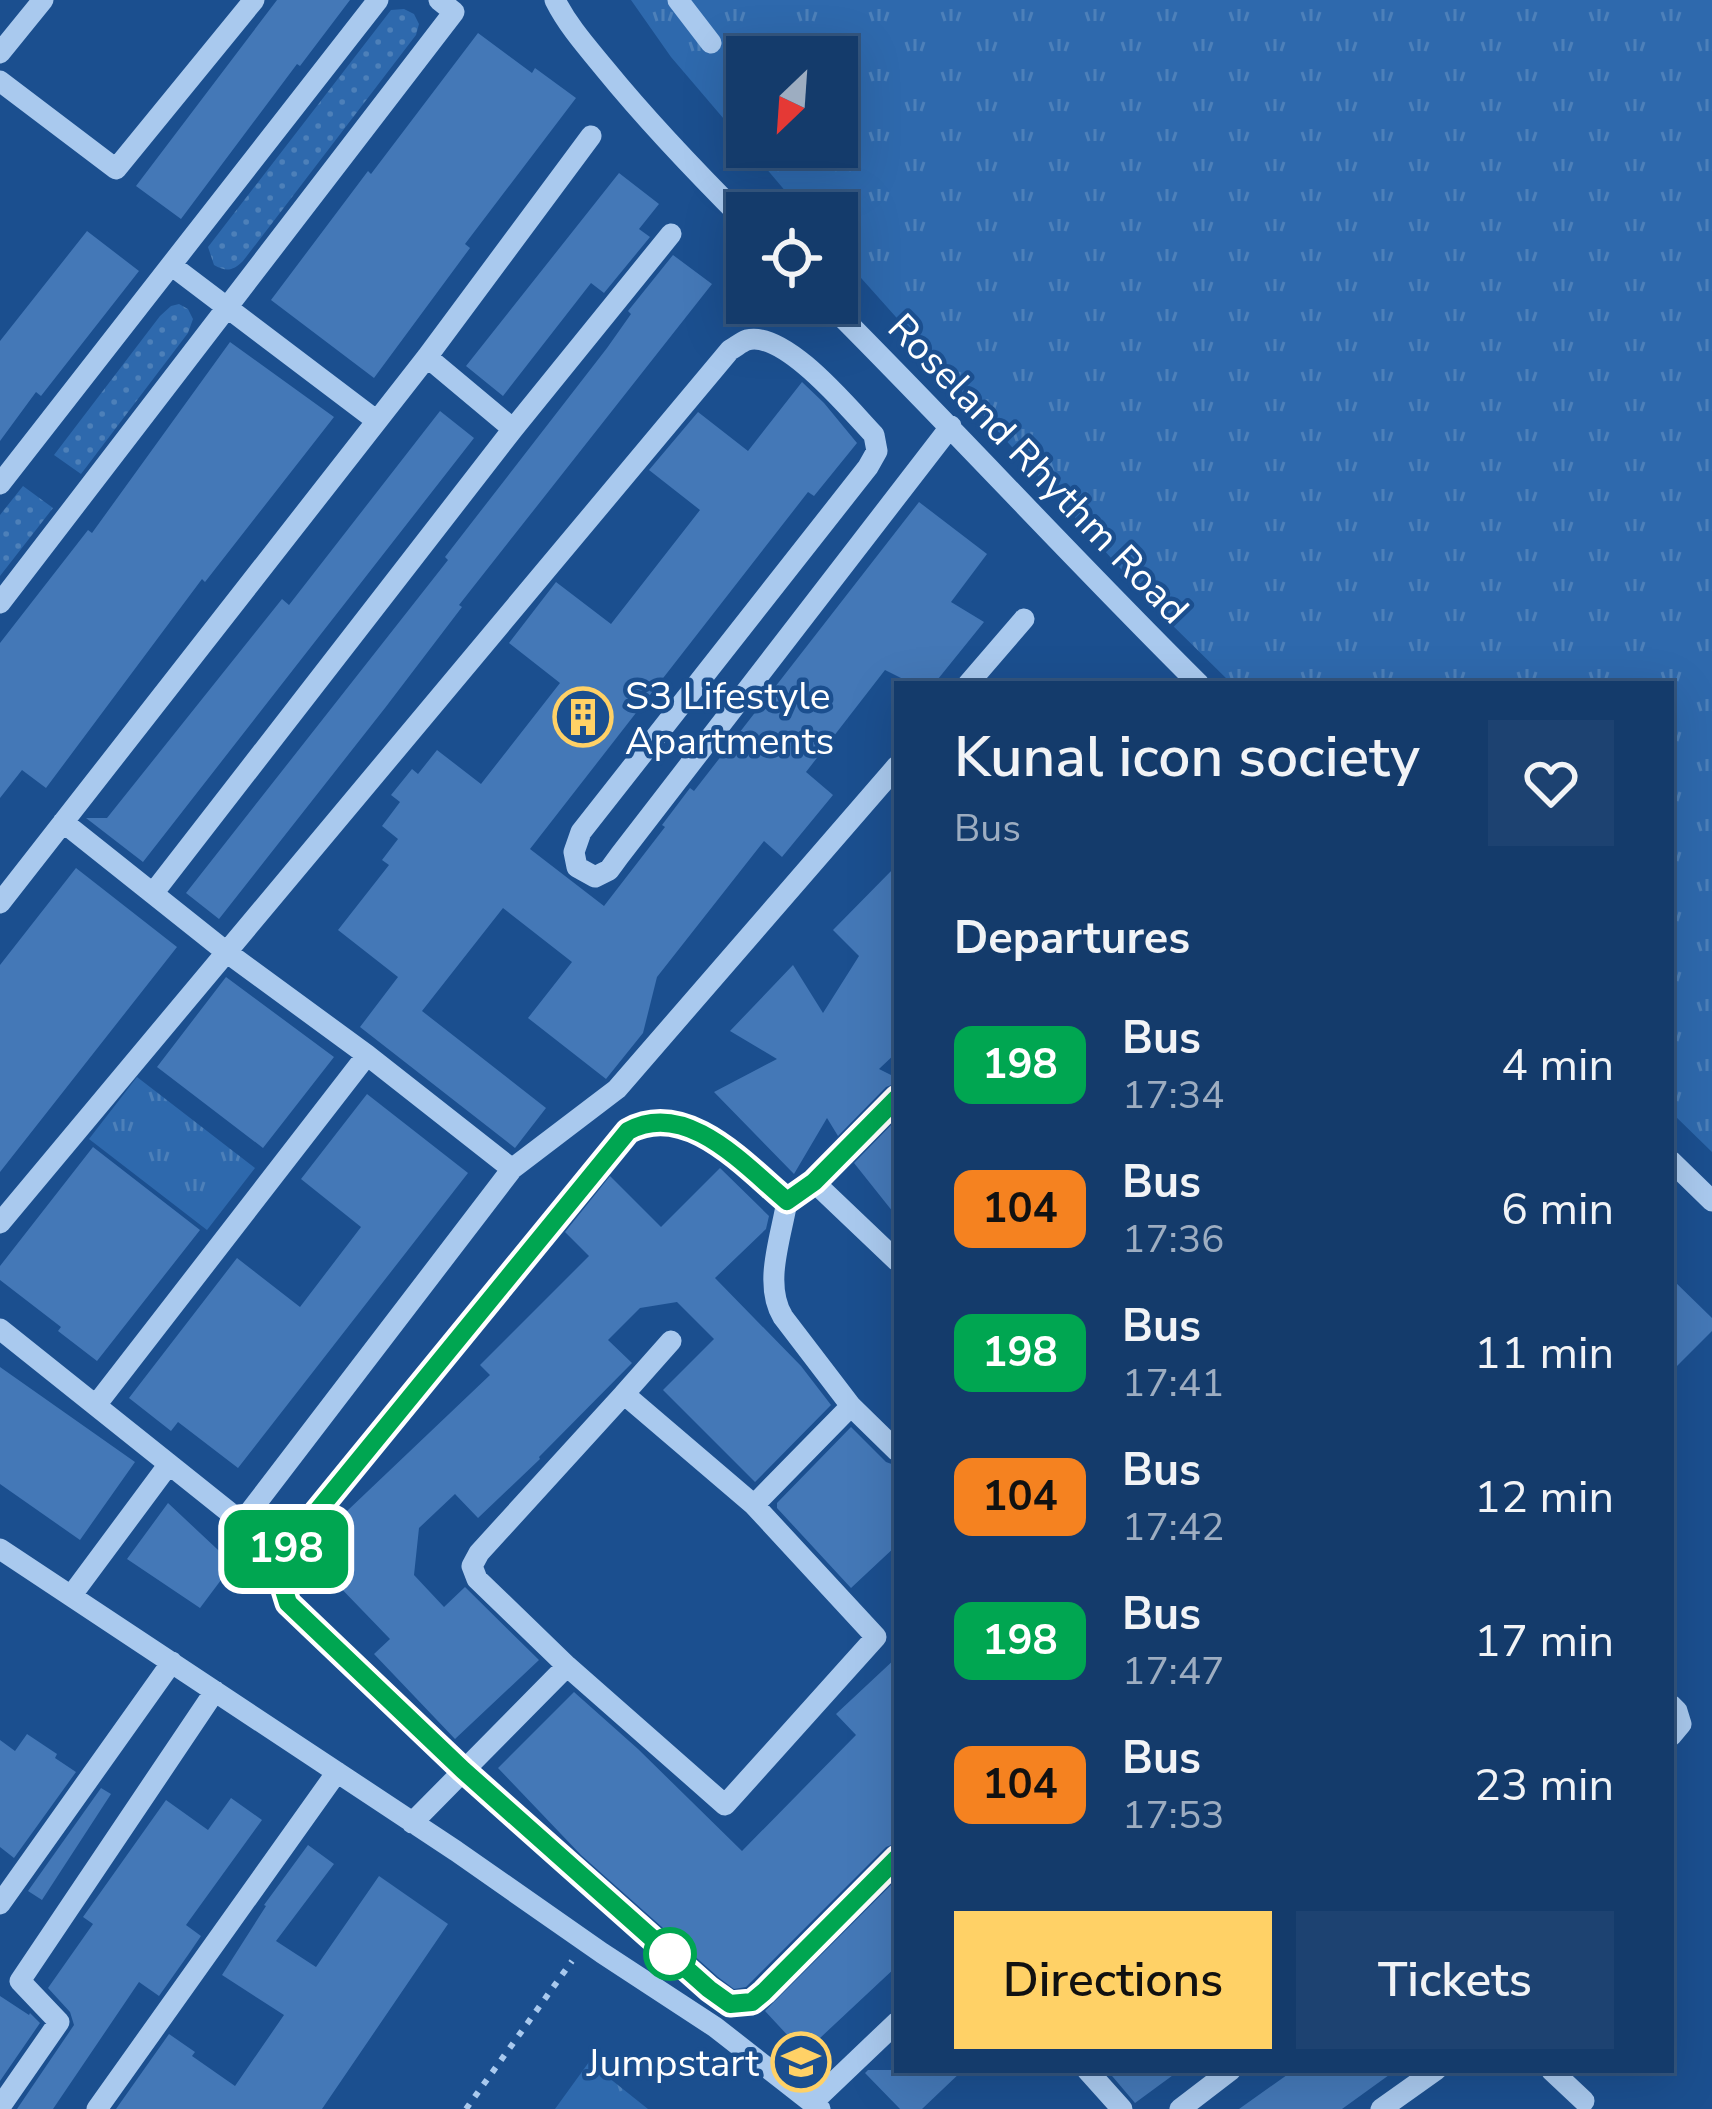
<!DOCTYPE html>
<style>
body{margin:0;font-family:"Nunito Sans",sans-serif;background:#1d4271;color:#f1f3f6;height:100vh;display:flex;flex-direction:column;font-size:45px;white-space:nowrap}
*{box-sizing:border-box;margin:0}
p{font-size:39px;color:#9dadc1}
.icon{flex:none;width:66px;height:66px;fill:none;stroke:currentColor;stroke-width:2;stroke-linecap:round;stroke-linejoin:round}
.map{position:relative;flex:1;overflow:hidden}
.side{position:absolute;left:894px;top:681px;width:780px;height:1392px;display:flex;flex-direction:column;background:#143b6b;border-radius:0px;box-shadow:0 12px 48px #0002,0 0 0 3px #33557e}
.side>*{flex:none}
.badge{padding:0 24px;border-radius:18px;font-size:42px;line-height:78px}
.needle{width:78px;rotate:205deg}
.tools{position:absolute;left:726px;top:36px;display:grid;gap:24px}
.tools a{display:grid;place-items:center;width:132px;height:132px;border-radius:0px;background:#143b6b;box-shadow:0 12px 48px #0002,0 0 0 3px #33557e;font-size:60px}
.map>.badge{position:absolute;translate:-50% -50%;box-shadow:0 0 0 6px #fff}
h2{padding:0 60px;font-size:45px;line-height:108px}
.round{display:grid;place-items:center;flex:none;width:126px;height:126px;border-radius:0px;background:#1d4271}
.head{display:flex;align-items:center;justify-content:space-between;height:204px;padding:0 60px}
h1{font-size:57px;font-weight:600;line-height:90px}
.primary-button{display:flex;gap:24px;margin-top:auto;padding:24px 60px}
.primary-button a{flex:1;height:138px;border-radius:0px;background:#ffd166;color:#111;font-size:48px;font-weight:600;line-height:138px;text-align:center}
.primary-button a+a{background:#1d4271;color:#f1f3f6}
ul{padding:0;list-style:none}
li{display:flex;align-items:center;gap:36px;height:144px;padding:0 60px}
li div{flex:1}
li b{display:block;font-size:45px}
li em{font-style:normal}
li .badge{min-width:132px;font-weight:700;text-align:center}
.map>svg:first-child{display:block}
</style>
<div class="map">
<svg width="1712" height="2109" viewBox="0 0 1712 2109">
<defs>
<pattern id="grass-tufts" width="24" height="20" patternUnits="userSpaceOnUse" patternTransform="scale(3)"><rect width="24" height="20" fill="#2e69ad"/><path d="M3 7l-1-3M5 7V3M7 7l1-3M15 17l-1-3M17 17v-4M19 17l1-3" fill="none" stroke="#4d80b9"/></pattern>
<pattern id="garden-dots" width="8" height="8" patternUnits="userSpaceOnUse" patternTransform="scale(3)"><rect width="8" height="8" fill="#2e69ad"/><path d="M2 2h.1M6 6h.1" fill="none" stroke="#4d80b9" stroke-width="1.8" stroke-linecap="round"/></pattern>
</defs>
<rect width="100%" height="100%" fill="#1b4f8f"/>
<path fill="url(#grass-tufts)" d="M631 0H1712V1152L1671 1112V684H1232L1162 615 837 251V213H804L748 147H837V57H747V146L671 57Z
M137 1077 255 1168 207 1230 89 1139Z
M589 2062 648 2109H555Z"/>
<path fill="url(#garden-dots)" d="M404 9 414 14 419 24 416 35 243 261C233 271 226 272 214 265L208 247 391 10Z
M179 304 188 309 193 319 188 333 81 474 54 455 160 316 171 306Z
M23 486 53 508 0 576V515Z"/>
<path fill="#4478b7" d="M277 0H350L300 66 297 64 181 219 136 186Z
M478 33 532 73 535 68 576 98 465 244 470 248 374 378 271 300 368 171 371 174Z
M619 173 659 204 639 229 650 237 604 293 591 283 503 396 466 366Z
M87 231 139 271 41 396 36 392 0 441V341Z
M673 255 712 284 459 605 462 607 385 708 219 919 186 893 448 560 445 557 607 348 631 314 628 311Z
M230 342 334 417 205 582 202 579 46 788 22 770 0 798V643L88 530 92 533Z
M802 382 824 403 857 443 814 496 808 492 530 849 604 906 665 827 662 825 690 788 694 791 919 502 987 554 951 602 984 622 934 684H913L885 670 806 772 833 795 782 857 764 841 657 977 643 1033 606 1079 528 1018 572 962 503 908 422 1011 546 1108 515 1148 360 1027 398 977 338 930 389 865 382 860 398 839 382 826 400 802 391 795 412 769 418 774 437 750 481 784 560 683 509 643 556 582 611 624 700 510 649 470 698 412 748 451Z
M440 411 474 438 143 862 86 818H107L282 599 289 605Z
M897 865V1052L879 1069 897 1078V1083L886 1087 838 1136 827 1118 794 1174 714 1092 777 1059 730 1031 793 965 823 1013 859 956 833 930Z
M76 868 177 947 0 1172V965Z
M226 977 334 1057 263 1148 157 1067Z
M367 1094 468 1173 238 1468 178 1422 171 1431 129 1398 237 1258 300 1307 361 1227 301 1179Z
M897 1119V1217L854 1163Z
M93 1147 200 1230 97 1361 58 1331 61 1327 0 1280V1266Z
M720 1168 769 1216 766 1229 715 1278 801 1366 831 1405 755 1482 663 1390 714 1339 677 1302 640 1308 608 1340 632 1363 539 1457 540 1459 478 1518 455 1494 419 1528 414 1575 444 1607 465 1587 539 1660 455 1739 374 1654 390 1639 305 1551 490 1375 480 1365 589 1256 565 1232 610 1176 661 1227Z
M1671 1278 1712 1318V1331L1671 1372Z
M0 1367 135 1462 80 1540 0 1484Z
M851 1427 886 1462 897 1466V1545L851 1588 777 1508V1503Z
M168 1503 233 1564 200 1608 127 1559Z
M897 1657V1843L886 1847 746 1987 734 1989 718 1977 581 1855 498 1768 574 1692 638 1749 742 1851 856 1735 836 1714Z
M27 1734 57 1754 55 1758 76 1772 14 1858 0 1847V1740L15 1751Z
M101 1788 111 1794 42 1900 28 1891Z
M231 1798 262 1820 186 1925 201 1936 188 1955 159 1996 139 1982 53 2109H17L74 2025 70 2012 48 1988 93 1924 83 1917 166 1800 208 1830Z
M308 1845 334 1864 276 1941 316 1967 379 1876 448 1924 322 2109H116L169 2034 195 2052 192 2056 235 2086 284 2015 222 1975 266 1906 264 1905Z
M897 1879V1966L804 2053 765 2011Z
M0 1996 29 2015 30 2013 40 2023 0 2081Z
M868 2070H963L922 2109H900L865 2073Z
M1107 2070H1180L1135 2103Z
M1294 2070H1396L1342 2109H1239Z"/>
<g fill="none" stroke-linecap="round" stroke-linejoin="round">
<path stroke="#a9c9ee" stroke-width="6" stroke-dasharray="6 9" stroke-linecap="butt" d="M466 2109 572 1961"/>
<path stroke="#a9c9ee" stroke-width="21" d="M555 0C568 26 587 47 605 69 649 123 698 174 747 223
M678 0 711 43
M0 53 43 0
M0 81 116 169 254 0
M171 265 377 421
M828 303C953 428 1073 559 1199 684
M427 357 513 429
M0 484 378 0
M0 603 454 12 439 0
M968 684 1024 619
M63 822 225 951 367 1055 512 1169
M154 892 513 429 671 234
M0 903 427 357 591 136
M1671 1161 1712 1201
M814 1182 897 1261
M787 1201C745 1167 687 1099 628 1131L283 1553 284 1590 288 1602 463 1770 709 1989 730 2004 752 2002 764 1992 897 1858
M0 1223 730 350C736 347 741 342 747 340 785 330 850 410 874 435L877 451 868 467 581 832 574 852 577 867 595 877 609 870 620 855 951 426
M0 1329 244 1524
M624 1394 754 1505 876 1637 725 1805 567 1666 477 1579 472 1566 479 1553Z
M624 1394 671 1341
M96 1405 367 1055
M851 1406 783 1317C763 1284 781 1238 787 1201L814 1182 897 1098
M754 1505 851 1406 897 1451
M242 1522 512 1169 617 1089 897 766
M0 1549 456 1851 602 1953 715 2027 820 2109
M71 1596 169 1464
M1671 1705 1677 1711 1681 1724 1671 1736
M412 1823 567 1666
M0 1904 172 1662
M1087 2070 1122 2109
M1551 2070 1584 2101
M812 2103 897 2022
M0 2107 59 2022 20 1981 215 1691
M97 2109 337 1772
M1180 2109 1231 2070
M1381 2109 1436 2070"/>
</g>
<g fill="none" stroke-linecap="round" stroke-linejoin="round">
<g stroke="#fff" stroke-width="27">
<path id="line" d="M897 1098 814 1182 787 1201C745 1166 687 1099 628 1131L283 1553 284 1590 288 1603 463 1770 709 1989 730 2004 752 2002 764 1992 897 1858"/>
</g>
<use href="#line" stroke="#00a651" stroke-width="18"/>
</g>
<defs>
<g id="building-ring" transform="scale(3)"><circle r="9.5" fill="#1b4f8f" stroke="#ffd166" stroke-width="1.5"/><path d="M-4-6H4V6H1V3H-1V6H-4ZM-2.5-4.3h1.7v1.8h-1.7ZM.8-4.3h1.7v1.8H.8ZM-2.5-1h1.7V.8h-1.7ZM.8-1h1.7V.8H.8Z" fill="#ffd166"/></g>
<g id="school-ring" transform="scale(3)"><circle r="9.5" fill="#1b4f8f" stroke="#ffd166" stroke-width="1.5"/><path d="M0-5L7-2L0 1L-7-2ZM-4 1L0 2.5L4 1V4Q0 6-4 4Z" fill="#ffd166"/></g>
</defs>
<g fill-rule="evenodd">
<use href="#building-ring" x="583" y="717"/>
<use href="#school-ring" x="801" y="2062"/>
</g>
<circle fill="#fff" stroke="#00a651" stroke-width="6" cx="670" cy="1954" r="24"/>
<g text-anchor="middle" stroke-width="9" stroke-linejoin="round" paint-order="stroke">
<g font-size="39" fill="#fff" stroke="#1b4f8f">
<text transform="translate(1039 468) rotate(46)" y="14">Roseland Rhythm Road</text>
</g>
<g font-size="39" fill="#fff" stroke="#1b4f8f" text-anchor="start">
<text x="625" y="709">S3 Lifestyle<tspan x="625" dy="45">Apartments</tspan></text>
<text x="759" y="2076" text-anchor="end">Jumpstart</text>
</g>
</g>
</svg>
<div class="tools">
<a><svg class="needle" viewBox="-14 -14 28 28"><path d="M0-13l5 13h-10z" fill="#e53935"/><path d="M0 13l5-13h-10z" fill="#9dadc1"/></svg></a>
<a><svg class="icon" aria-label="locate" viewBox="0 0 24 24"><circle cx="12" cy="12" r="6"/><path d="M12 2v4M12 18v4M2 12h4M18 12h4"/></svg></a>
</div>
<b class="badge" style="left:286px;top:1549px;background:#00a651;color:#fff">198</b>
<section class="side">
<div class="head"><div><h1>Kunal icon society</h1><p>Bus</p></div><a class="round"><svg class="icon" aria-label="heart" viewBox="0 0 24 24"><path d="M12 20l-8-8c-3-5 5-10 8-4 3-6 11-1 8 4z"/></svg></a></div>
<h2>Departures</h2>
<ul>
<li><span class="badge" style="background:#00a651;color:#fff">198</span><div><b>Bus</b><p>17:34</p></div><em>4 min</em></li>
<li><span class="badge" style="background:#f58220;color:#111">104</span><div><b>Bus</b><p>17:36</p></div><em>6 min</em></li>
<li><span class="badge" style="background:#00a651;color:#fff">198</span><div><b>Bus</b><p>17:41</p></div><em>11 min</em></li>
<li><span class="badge" style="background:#f58220;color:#111">104</span><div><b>Bus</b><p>17:42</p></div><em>12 min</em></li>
<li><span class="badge" style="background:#00a651;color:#fff">198</span><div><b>Bus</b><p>17:47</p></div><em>17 min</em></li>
<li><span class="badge" style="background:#f58220;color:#111">104</span><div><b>Bus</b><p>17:53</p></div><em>23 min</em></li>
</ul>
<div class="primary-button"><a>Directions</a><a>Tickets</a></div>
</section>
</div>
